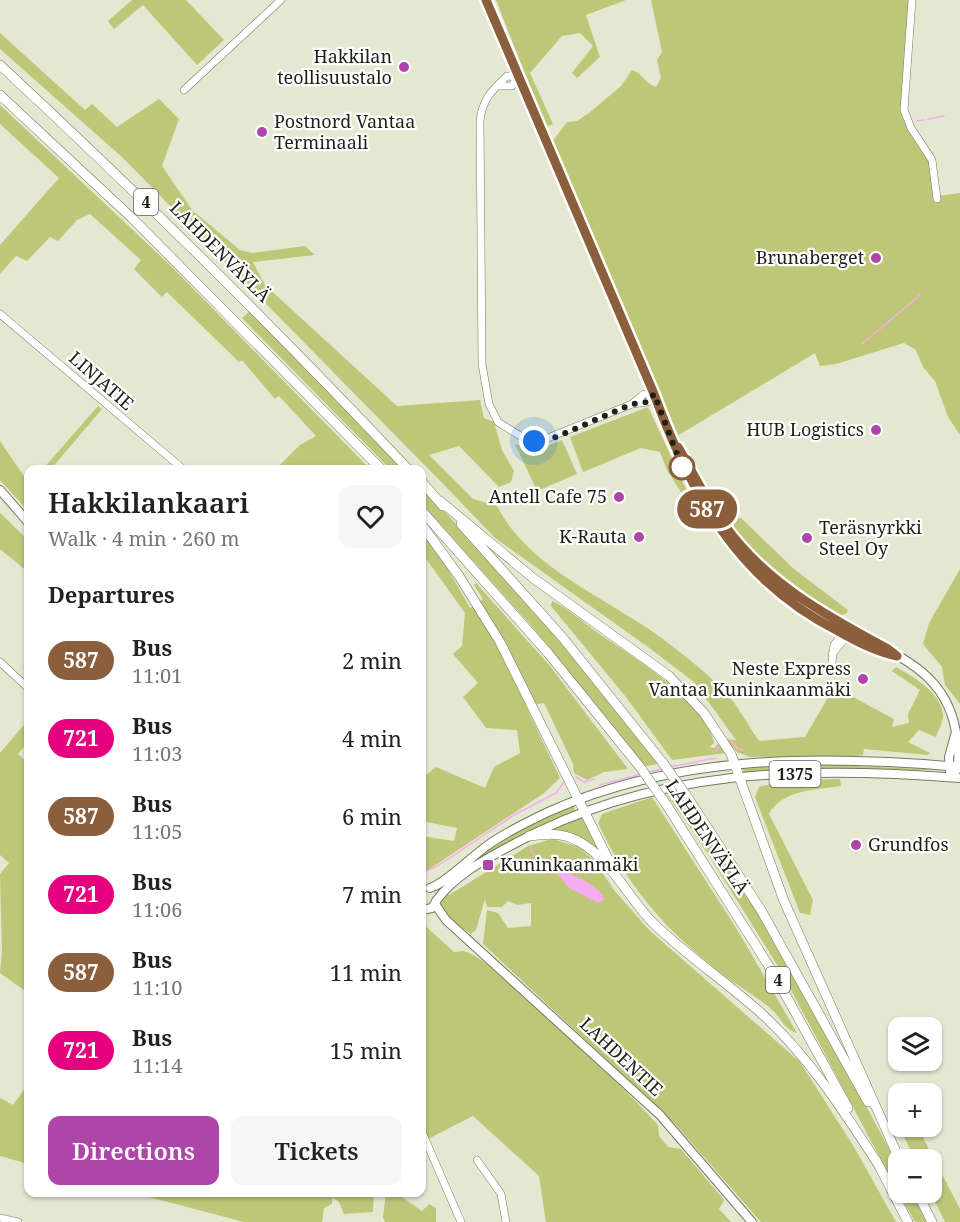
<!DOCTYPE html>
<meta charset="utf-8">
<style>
body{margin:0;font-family:"Noto Serif",serif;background:#f6f6f6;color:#222;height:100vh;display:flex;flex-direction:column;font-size:22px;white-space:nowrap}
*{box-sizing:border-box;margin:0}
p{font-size:20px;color:#767676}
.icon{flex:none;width:33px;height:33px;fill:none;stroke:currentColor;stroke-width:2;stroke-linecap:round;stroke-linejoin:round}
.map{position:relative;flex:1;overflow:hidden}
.drawer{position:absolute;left:24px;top:465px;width:402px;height:732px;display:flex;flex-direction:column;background:#fff;border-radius:12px;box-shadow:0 2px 4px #0004}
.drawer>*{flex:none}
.badge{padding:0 12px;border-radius:20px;font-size:21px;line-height:39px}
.buttons{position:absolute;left:888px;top:1017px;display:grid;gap:12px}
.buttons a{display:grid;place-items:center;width:54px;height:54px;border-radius:12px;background:#fff;box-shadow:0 2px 4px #0004;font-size:30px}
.you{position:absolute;width:30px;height:30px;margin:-15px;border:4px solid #fff;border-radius:50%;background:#1a73e8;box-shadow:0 0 0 9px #1a73e833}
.map>.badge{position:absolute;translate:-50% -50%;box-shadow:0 0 0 3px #fff}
h2{padding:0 24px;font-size:22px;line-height:54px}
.round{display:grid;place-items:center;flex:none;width:63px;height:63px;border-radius:12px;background:#f6f6f6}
.overview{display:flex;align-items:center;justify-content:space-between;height:102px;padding:0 24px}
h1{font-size:28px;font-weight:600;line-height:45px}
.cta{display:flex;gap:12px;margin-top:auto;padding:12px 24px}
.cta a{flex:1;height:69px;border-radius:12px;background:#ae46a9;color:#fff;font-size:24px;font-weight:600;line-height:69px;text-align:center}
.cta a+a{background:#f6f6f6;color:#222}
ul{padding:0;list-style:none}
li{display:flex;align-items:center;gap:18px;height:78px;padding:0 24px}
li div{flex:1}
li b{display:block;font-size:22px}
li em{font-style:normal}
li .badge{min-width:66px;font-weight:700;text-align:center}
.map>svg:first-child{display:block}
</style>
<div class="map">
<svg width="960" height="1222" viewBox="0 0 960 1222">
<rect width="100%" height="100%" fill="#e5e8d1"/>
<path fill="#bec677" d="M132 0H186L224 40 197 65 143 5 114 29 108 21Z
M496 0H626L586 15 600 57 577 78 572 73 593 46 580 33 562 36 530 73 553 124 546 127Z
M651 0H910L905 104 912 124 933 153 938 196 960 193V435L948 417 935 381 923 367 916 350 904 343 836 364 820 366 815 353 677 436 553 141 567 122 577 121 589 113 621 86 632 70C643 73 645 84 656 87L661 78 657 60 662 52Z
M0 33 85 110 92 104 117 127 159 99 179 119 162 166 192 210 240 250 252 253 305 246 315 255 253 262 265 285 397 406 480 400 484 418 494 422 502 450 514 471 511 482 499 487 459 446 429 455 473 499 497 506C527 564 592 591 644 626 667 641 703 669 722 689 737 703 747 724 759 741L805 737 834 687 894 719 892 727 909 723 908 714 920 690 892 671 896 667C913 677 940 691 943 714 944 721 938 730 936 737L919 730 908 742 930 753 928 755 864 749 863 755 854 756 750 757 737 752 726 739 736 740 694 682 648 647 495 538 450 491 123 158 0 49Z
M0 105 172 267 367 466 363 470 276 469 300 445 316 436 279 396 275 399 242 360 239 362 167 292 162 297 134 269 141 260 90 214 77 220 58 241 50 237 27 261 16 256 0 274V245L59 178 0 124Z
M251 310 405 469H390L242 318Z
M98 406 102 409 51 469H43Z
M648 407 696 510 693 511 667 470 660 452 641 448 583 472 570 437Z
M562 440 577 474 537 491 515 444 537 450Z
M0 441 28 482V511L0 480Z
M422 487C505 576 584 667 658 764L646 766 642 762 529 623 422 504Z
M0 513 28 540V572L0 549Z
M736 518H741L794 569 848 610 847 613 839 616 798 588 796 590C770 573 750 550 730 525Z
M422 531 444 562 470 608 483 599 474 585 476 583 550 666 628 769 604 772 587 780 574 773 573 764 544 703 526 706 560 778 544 793 422 874V836L454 841 457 828 422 821V778L436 767 485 788 494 767 520 753 517 730 486 728 463 697 478 683 453 654 462 646 465 613 422 553Z
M960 569V704L945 685 942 667 923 644 929 623Z
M552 601C568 608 584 623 598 633 631 656 707 701 714 743L709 747 714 748 720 742 726 753 672 760 626 697 551 606Z
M28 720V742L18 754 28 763V993L0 973 2 952 0 874 9 863 0 855V753Z
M809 764 946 770H797L743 773V767Z
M840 779 841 786C816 790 783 789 769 814L813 900 810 915 800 913 755 797 759 787 790 780Z
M677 791 760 916 846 1068 898 1166V1192L781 971 708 854 666 793Z
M652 797 738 931 797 1033C784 1030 781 1017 771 1009 756 996 738 986 722 974 667 932 627 886 598 823L602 814Z
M573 805 575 811 520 836 455 873 503 839Z
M583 816 602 856 550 830Z
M552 839 577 846 594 860 614 890 650 931 800 1062 854 1147 896 1222H761L675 1124 483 944 487 910 498 913 508 928 531 926V903L517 905 508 901 502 907H487L485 899 476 930 471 934 444 915 440 906 446 893 449 895 528 846Z
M422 923 454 952C457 952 460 951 463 951 494 956 631 1095 658 1125L659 1136 668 1147 681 1149 724 1200 719 1209 731 1222H546L539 1176 473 1116 428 1139 422 1122Z
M28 1084V1164L0 1156V1098L13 1105Z
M899 1127H913L919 1130 960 1209V1222H945L931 1193 932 1160 915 1159Z
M341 1192 374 1193 373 1212 344 1214 339 1202 332 1197V1204L324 1208 322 1222H244L134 1193Z
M386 1193H396L422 1211 429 1204 436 1208V1222H385L383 1217Z
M899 1193H912L928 1222H915Z"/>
<path fill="#f5adef" d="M550 859 564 865 566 872C580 878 597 885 605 899L598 903 569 888 556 872 547 871 544 867Z"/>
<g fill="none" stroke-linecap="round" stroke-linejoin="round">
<path stroke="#f5adef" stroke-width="1.5" d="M928 119 944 116
M917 121 924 120
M862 344 920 295
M730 739 738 749 743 750
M716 752 719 745
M670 767 716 758
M649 772 662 769
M576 777 584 782 594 779
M599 785 642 774
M530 847 533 854 546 863
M422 873 439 865 514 815 556 793 564 782"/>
<g stroke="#767964" stroke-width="8">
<path id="minor" d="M912 0 904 110 911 128 932 160 937 199
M498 86H512L517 77 507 76C492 90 482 100 480 121L482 364 489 404 498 422 525 439 543 440 632 404 648 402 654 394
M184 90 281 0
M0 314 183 469
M632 404 644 394H654
M832 654 843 641 847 631
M0 662 28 688
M831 671 834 645 845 630
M422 1132 461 1222
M477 1160 501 1194 506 1222
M0 1218 18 1222"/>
</g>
<g stroke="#767964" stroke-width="10">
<path id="major" d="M486 0 654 394C691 495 738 580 838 631 856 641 876 652 897 656
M679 449C703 490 724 533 759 566 785 590 814 609 845 627 897 657 950 671 957 740 958 751 960 761 956 771
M0 490 28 522
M950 771 949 757 955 735
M430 888C445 884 472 856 488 845 506 832 527 822 548 812 677 754 821 755 960 767
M436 901C455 875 484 860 512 845 651 768 805 766 960 778
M435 904 446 920 660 1115 752 1222
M422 910 432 908 436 902"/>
</g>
<g stroke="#767964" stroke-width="10">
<path id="highway" d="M0 65C141 196 277 330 409 470
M0 95 133 219 382 470
M422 482 443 506
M440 501 533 578 669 676 704 713 731 754 784 901 897 1154
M422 511 548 653 640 767
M461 524 563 638 663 763
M422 525 459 576 500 642 611 865
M686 795 761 910 868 1102
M666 804 774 974 848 1108
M529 836C546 834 562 832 578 841 610 858 627 896 652 922 686 955 725 981 761 1013 809 1057 843 1110 878 1164
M876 1160 908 1222
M917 1192 932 1222"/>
</g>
<use href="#minor" stroke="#fff" stroke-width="7"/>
<use href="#major" stroke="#fff" stroke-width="8"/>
<use href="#highway" stroke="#fff" stroke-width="9"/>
<g stroke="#767964" stroke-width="10" stroke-linecap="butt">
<path id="highway-bridge" d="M663 763 686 795
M640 767 666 804"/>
</g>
<use href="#highway-bridge" stroke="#fff" stroke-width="9"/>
</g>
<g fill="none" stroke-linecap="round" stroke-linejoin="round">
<g stroke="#fff" stroke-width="14">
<path id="line" d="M486 0 654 394C691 494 738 581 838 631 856 641 876 652 897 656L888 649C827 616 767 584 725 526 707 502 693 473 678 447"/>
</g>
<use href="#line" stroke="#8b5e3c" stroke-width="9"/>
<path stroke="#1e1f17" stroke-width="6" stroke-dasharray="0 10.8" d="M534 441 556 437 632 404 648 402 654 394 682 467"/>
</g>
<g fill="#ae46a9" stroke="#fff" stroke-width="2">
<circle cx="404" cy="67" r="6"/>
<circle cx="262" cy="132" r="6"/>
<circle cx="876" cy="258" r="6"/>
<circle cx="876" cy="430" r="6"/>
<circle cx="619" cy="497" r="6"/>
<circle cx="639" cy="537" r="6"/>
<circle cx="807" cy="538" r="6"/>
<circle cx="863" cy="679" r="6"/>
<circle cx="856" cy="845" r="6"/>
<rect x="482" y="859" width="12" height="12" rx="3"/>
</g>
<circle fill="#fff" stroke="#8b5e3c" stroke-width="3" cx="682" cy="467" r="12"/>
<g text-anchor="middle" stroke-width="4.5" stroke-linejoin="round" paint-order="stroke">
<g fill="#fff" stroke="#62625d" stroke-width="1.5">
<rect x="134" y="189" width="24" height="26" rx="4.5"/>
<rect x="769.5" y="761" width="51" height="26" rx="4.5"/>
<rect x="766" y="967" width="24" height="26" rx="4.5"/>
</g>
<g font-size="16" font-weight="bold" fill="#1e1f17">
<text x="146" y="208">4</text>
<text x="795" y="780">1375</text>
<text x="778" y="986">4</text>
</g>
<g font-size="18" fill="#1e1f17" stroke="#fff" text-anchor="end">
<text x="392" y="63">Hakkilan<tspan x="392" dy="21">teollisuustalo</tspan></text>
<text x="274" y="128" text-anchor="start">Postnord Vantaa<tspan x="274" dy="21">Terminaali</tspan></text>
<text x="864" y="264">Brunaberget</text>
<text x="864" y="436">HUB Logistics</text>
<text x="607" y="503">Antell Cafe 75</text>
<text x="819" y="534" text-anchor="start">Teräsnyrkki<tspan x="819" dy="21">Steel Oy</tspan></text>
<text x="627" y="543">K-Rauta</text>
<text x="851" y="675">Neste Express<tspan x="851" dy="21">Vantaa Kuninkaanmäki</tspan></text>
<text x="868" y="851" text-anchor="start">Grundfos</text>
<text x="500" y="871" text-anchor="start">Kuninkaanmäki</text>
</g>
<g font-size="18" fill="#1e1f17" stroke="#fff">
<text transform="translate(220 252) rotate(45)" y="6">LAHDENVÄYLÄ</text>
<text transform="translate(101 381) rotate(41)" y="6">LINJATIE</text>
<text transform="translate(707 837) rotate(56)" y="6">LAHDENVÄYLÄ</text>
<text transform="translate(621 1057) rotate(43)" y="6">LAHDENTIE</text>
</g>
</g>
</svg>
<div class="buttons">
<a><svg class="icon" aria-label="layers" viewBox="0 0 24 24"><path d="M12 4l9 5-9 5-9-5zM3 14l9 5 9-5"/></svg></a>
<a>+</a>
<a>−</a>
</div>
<div class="you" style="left:534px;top:441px"></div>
<b class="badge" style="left:707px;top:509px;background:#8b5e3c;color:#fff">587</b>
<section class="drawer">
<div class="overview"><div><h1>Hakkilankaari</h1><p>Walk · 4 min · 260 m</p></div><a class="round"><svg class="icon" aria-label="heart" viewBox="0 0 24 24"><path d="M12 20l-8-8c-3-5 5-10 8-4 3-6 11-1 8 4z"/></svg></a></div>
<h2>Departures</h2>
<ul>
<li><span class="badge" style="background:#8b5e3c;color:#fff">587</span><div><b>Bus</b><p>11:01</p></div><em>2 min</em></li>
<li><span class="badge" style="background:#e6007e;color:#fff">721</span><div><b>Bus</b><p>11:03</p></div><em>4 min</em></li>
<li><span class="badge" style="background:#8b5e3c;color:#fff">587</span><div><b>Bus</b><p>11:05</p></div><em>6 min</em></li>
<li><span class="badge" style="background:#e6007e;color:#fff">721</span><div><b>Bus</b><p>11:06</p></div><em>7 min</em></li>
<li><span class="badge" style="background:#8b5e3c;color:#fff">587</span><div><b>Bus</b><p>11:10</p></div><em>11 min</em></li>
<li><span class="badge" style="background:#e6007e;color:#fff">721</span><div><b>Bus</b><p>11:14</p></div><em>15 min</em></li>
</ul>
<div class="cta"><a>Directions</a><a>Tickets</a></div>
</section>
</div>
